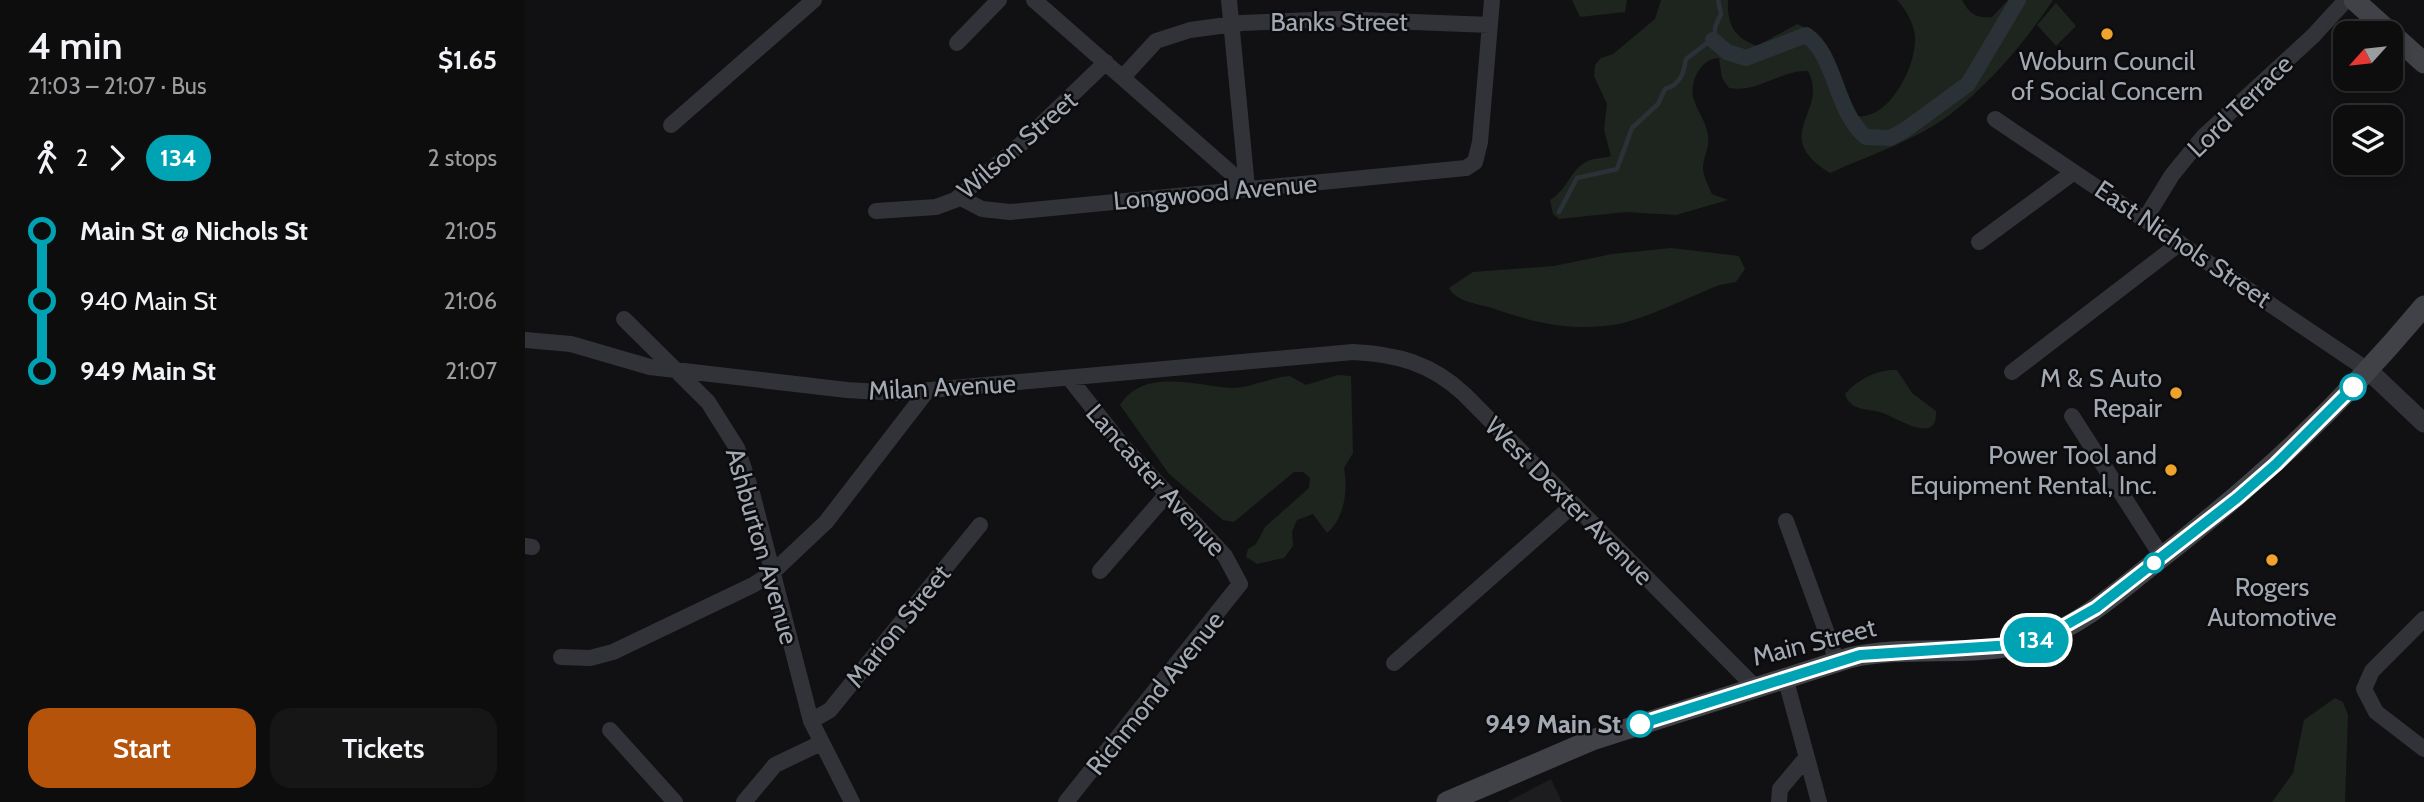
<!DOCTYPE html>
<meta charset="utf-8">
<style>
body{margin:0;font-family:Cabin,sans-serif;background:#161617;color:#f1f3f6;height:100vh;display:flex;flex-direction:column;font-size:26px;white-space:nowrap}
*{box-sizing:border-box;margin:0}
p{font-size:23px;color:#9a9c9e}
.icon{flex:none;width:38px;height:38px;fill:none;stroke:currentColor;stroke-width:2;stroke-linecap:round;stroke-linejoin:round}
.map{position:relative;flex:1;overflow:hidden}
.drawer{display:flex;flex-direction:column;background:#0d0d0e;width:525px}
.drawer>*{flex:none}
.badge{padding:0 14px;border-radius:23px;font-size:24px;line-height:46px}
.needle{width:46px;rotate:243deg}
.controls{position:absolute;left:1808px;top:21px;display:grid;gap:14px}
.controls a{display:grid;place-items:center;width:70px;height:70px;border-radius:14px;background:#0d0d0e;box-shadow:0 4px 10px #0003,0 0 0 2px #2d2d2e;font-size:35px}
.map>.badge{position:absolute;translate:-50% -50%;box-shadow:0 0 0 4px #fff}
.legs{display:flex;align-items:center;gap:10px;height:77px;padding:0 28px;font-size:23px}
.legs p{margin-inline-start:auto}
.headline{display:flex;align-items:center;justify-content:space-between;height:119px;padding:0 28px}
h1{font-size:38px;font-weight:600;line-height:52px}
.primary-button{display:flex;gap:14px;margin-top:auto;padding:14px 28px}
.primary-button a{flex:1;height:80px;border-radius:21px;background:#b45309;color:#fff;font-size:28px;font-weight:600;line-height:80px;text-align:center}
.primary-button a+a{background:#161617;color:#f1f3f6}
ul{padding:0 28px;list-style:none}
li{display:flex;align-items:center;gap:24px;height:70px;font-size:26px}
li i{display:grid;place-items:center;width:10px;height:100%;margin:0 9px;background:currentColor}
li i::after{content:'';width:18px;height:18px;margin:-9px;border:5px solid;border-radius:50%;background:#0d0d0e}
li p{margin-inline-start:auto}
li:first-child i{background:linear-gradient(#0000 50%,currentColor 0)}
li:last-child i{background:linear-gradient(currentColor 50%,#0000 0)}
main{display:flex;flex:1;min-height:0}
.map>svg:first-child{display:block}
</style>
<main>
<section class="drawer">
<div class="headline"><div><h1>4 min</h1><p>21:03 – 21:07 · Bus</p></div><b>$1.65</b></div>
<div class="legs"><svg class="icon" aria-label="walk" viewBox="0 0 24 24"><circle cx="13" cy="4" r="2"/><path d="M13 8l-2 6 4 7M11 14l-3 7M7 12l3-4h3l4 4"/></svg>2<svg class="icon" aria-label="forward" viewBox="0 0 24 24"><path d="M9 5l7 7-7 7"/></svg><b class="badge" style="background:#00a3b4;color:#fff">134</b><p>2 stops</p></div>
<ul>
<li><i style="color:#00a3b4"></i><b>Main St @ Nichols St</b><p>21:05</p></li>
<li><i style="color:#00a3b4"></i><span>940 Main St</span><p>21:06</p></li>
<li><i style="color:#00a3b4"></i><b>949 Main St</b><p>21:07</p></li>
</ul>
<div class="primary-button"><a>Start</a><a>Tickets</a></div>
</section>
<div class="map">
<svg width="1899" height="802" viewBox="0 0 1899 802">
<rect width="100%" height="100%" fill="#111113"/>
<path fill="#1d1d20" d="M1026 779 1037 802H982Z"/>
<path fill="#1d251e" d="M1047 0H1102L1100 12 1055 17Z
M1136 0H1203C1202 25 1209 37 1232 46L1272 24C1312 40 1308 86 1331 116 1363 121 1390 69 1390 40 1391 27 1381 9 1372 0H1437C1445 15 1451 18 1467 17L1483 0H1528C1500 42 1466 82 1427 113 1392 140 1345 155 1305 173 1243 135 1305 112 1283 71 1255 70 1233 93 1204 88L1197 78 1194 58C1176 58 1163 83 1169 100 1173 113 1181 121 1183 135 1185 147 1178 157 1178 168 1178 176 1184 187 1187 194L1203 200 1151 215 1101 212 1034 219 1028 214 1025 200C1041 191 1044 173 1059 163 1068 157 1077 159 1086 156L1079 130 1082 104 1069 76 1070 65 1076 58 1088 54 1130 19Z
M1531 3 1551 26 1531 46 1512 25Z
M1146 248 1214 256 1220 269 1211 282 1195 285C1163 297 1125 317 1094 324 1049 332 1009 323 967 308 954 304 931 302 924 288L948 272 1029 266 1087 254Z
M1372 370 1387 393 1411 411C1413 446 1372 418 1358 413 1344 408 1325 412 1320 394 1333 379 1353 369 1372 370Z
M813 375 826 376 828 453 819 468C823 489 820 518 802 533L788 514 772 520 767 532 768 546 759 558 732 564 721 557 723 549 731 544 740 527 784 488 785 478 778 472H769L709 522 698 520 644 474 595 405C619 367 671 386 707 388 725 388 746 377 765 376L781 385Z
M1810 698 1818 702 1823 715 1820 802H1747L1768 773 1779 720Z"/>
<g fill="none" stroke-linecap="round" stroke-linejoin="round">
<path stroke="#2a3238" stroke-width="4.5" d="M1034 212 1052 178 1092 169 1107 128 1133 104 1140 89C1155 85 1159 73 1161 59L1190 37V27L1196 14 1193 0"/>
<path stroke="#2a3238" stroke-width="16" d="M1188 40 1202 52 1221 58 1281 35C1311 55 1310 112 1341 137L1365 138 1380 130 1443 84 1493 0"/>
<path stroke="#323338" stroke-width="16" d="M509 0 722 187
M704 0 722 187
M432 43 474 0
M598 77 631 41 665 30 717 23 813 19 965 25
M1470 119 1844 371
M146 125 289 0
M434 197 457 209 485 212 941 168 950 162 955 142 967 0
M351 211 411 207 430 200 496 144 581 62
M1620 219 1647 175 1678 137 1788 36 1821 0
M1454 242 1549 172
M99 319 183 402 212 448 227 493 286 721 327 802
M0 340 46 344 125 367 322 390 372 393 828 352C871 354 906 363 939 394L1229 686
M1487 372 1655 243
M1547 416 1637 557
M1261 521 1312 661
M0 546 7 547
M575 571 642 494
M1899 619 1847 671 1839 689 1851 712 1899 749
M36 657 65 658 88 652 228 585 247 573 301 522 402 391
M869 663 1047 506
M1260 677 1294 802
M286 721 305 710 455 525
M85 730 150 802
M219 802 250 765 296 743
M541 802 715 584 700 556 597 445 545 379
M1254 802 1255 789 1281 758"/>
<path stroke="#323338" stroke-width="19" d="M1844 371 1899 423"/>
<path stroke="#404248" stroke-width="21" d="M1829 0 1899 63
M922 802 1067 740 1324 658C1385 643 1453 660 1513 639 1556 625 1592 592 1628 564 1731 484 1815 407 1899 306"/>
</g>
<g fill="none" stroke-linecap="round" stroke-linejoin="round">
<g stroke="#fff" stroke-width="16">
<path id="line-1" d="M1115 724 1335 655 1487 645 1527 633 1571 608 1712 498 1751 464 1828 387"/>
</g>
<use href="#line-1" stroke="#00a3b4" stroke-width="10"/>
</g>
<g fill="#f0a32c" stroke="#0c0c0e" stroke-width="2.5">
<circle cx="1582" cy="34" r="7"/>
<circle cx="1651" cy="393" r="7"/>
<circle cx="1646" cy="470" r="7"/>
<circle cx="1747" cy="560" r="7"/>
</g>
<g fill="#fff" stroke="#00a3b4" stroke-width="3.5">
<circle cx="1828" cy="387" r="12"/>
<circle cx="1629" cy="563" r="9"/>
<circle cx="1115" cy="724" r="12"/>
</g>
<g text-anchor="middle" stroke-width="5" stroke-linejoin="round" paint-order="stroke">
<g font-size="26" fill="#a2a9b3" stroke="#0c0c0e">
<text x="814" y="31">Banks Street</text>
<text transform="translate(1715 106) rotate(-44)" y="9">Lord Terrace</text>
<text transform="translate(492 145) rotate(-41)" y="9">Wilson Street</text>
<text transform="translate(690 192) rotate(-5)" y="9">Longwood Avenue</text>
<text transform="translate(1658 244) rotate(34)" y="9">East Nichols Street</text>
<text transform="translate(417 387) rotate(-3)" y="9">Milan Avenue</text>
<text transform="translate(631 480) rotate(48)" y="9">Lancaster Avenue</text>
<text transform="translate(1044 501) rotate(45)" y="9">West Dexter Avenue</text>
<text transform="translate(237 546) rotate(74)" y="9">Ashburton Avenue</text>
<text transform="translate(373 626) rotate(-51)" y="9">Marion Street</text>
<text transform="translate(1289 642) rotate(-14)" y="9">Main Street</text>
<text transform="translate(630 693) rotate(-51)" y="9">Richmond Avenue</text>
</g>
<g font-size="26" fill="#a2a9b3" stroke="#0c0c0e">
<text x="1582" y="70">Woburn Council<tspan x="1582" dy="30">of Social Concern</tspan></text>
<text x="1637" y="387" text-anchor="end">M &amp; S Auto<tspan x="1637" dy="30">Repair</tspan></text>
<text x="1632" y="464" text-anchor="end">Power Tool and<tspan x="1632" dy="30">Equipment Rental, Inc.</tspan></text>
<text x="1747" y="596">Rogers<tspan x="1747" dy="30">Automotive</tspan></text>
</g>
<g font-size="26" font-weight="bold" fill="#a2a9b3" stroke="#0c0c0e" text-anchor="end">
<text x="1096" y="733">949 Main St</text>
</g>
</g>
</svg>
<div class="controls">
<a><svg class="needle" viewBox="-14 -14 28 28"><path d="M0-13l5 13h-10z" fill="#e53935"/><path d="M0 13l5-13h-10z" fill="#9a9c9e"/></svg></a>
<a><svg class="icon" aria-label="layers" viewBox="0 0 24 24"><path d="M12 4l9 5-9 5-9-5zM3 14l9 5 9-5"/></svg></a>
</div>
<b class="badge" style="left:1511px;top:640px;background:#00a3b4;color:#fff">134</b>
</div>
</main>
